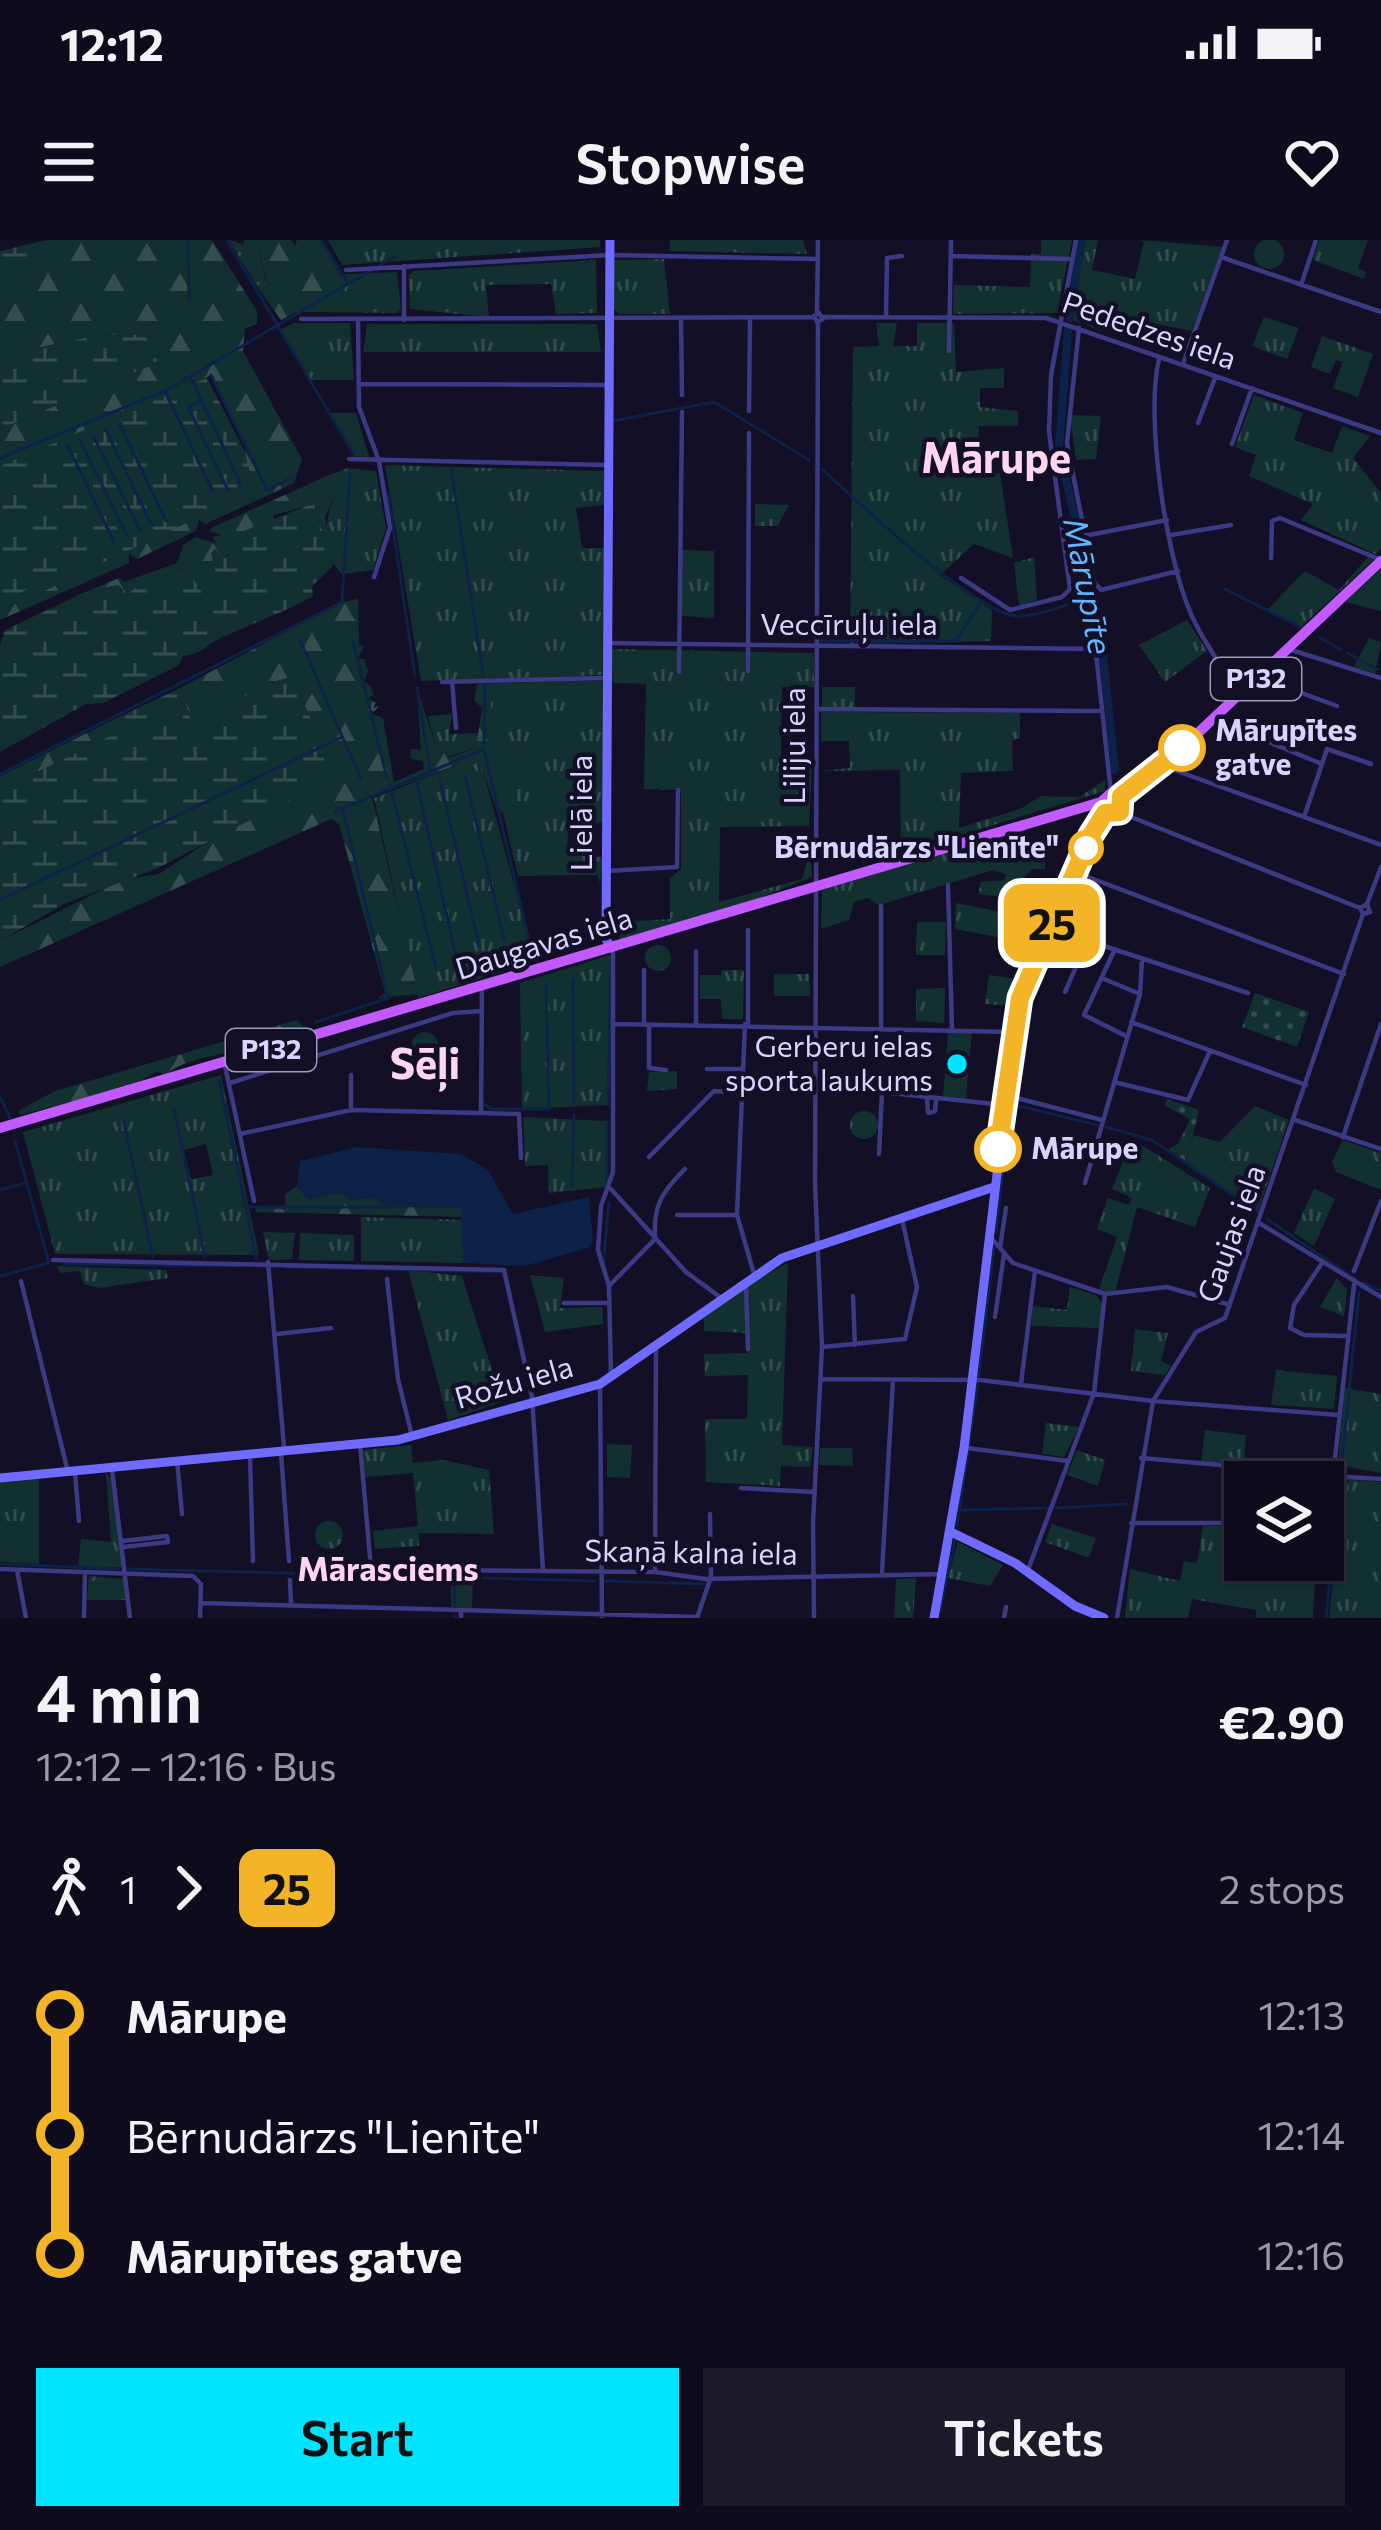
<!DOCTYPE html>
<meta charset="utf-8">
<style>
body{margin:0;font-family:Commissioner,sans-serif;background:#1c1929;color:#f1f3f6;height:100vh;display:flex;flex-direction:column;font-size:45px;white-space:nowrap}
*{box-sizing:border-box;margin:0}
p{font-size:39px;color:#9b9ba3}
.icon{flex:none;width:66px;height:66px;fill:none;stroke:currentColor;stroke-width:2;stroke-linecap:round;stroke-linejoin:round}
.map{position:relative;height:1378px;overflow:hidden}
.details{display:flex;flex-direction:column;background:#0e0b1c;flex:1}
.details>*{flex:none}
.badge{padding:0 24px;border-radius:18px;font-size:42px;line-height:78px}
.buttons{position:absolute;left:1224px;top:1221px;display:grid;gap:24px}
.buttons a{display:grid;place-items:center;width:120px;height:120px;border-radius:0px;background:#0e0b1c;box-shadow:0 3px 9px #0004,0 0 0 3px #2e2b3b;font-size:60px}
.map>.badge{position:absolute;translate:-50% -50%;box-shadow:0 0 0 6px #fff}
.legs{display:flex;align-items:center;gap:18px;height:132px;padding:0 36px;font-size:39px}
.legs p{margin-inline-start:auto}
.head{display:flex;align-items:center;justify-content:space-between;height:204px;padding:0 36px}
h1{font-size:66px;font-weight:600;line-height:90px}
.primary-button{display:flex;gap:24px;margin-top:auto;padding:24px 36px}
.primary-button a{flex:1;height:138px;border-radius:0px;background:#00e5ff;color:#111;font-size:48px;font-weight:600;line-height:138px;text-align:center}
.primary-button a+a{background:#1c1929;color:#f1f3f6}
ul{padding:0 36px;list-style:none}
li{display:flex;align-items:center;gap:42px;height:120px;font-size:45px}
li i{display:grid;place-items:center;width:18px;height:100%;margin:0 15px;background:currentColor}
li i::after{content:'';width:30px;height:30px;margin:-15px;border:9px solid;border-radius:50%;background:#0e0b1c}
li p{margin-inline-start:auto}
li:first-child i{background:linear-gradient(#0000 50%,currentColor 0)}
li:last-child i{background:linear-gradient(currentColor 50%,#0000 0)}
.status{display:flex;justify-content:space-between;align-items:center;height:84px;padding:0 60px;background:#0e0b1c;direction:ltr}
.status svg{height:33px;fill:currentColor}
header{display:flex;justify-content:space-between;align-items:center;height:156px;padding:0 36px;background:#0e0b1c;font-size:54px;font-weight:600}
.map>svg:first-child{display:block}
</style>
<div class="status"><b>12:12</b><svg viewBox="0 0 49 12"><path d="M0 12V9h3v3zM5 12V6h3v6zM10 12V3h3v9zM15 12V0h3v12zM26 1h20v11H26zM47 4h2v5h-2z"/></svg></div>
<header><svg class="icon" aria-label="menu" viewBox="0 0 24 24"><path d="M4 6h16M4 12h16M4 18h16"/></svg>Stopwise<svg class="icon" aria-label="heart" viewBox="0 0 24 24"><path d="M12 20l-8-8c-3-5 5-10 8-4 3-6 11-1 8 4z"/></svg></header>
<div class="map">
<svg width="1381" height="1378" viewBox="0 0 1381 1378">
<defs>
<pattern id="grass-tufts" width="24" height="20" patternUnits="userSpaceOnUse" patternTransform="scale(3)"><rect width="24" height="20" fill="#12302f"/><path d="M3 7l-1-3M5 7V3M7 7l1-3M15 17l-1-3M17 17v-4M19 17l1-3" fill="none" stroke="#344d4e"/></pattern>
<pattern id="forest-firs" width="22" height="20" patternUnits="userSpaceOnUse" patternTransform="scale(3)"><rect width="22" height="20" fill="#12302f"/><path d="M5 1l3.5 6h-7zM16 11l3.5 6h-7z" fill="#344d4e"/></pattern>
<pattern id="wetland-marsh" width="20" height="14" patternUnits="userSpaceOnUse" patternTransform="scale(3)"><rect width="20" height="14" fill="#12302f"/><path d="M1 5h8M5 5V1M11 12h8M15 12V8" fill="none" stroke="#344d4e"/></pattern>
<pattern id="park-dots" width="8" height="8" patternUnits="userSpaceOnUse" patternTransform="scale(3)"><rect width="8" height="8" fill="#12302f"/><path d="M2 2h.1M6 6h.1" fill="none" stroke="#344d4e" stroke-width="1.8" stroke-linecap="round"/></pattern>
</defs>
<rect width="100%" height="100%" fill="#130f26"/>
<path fill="url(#grass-tufts)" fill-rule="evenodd" d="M1254 14a15 15 0 1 1 30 0a15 15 0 1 1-30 0Z
M229 0 258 8 268 51 258 48Z
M328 0H600V7L342 25Z
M670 0H803L807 14 670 11Z
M1041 0H1072L1057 73 953 74 954 45 1030 47 1031 14H1041Z
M1081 0H1098L1092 30 1135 39 1144 2 1139 0 1222 7 1192 91 1109 75 1101 91 1068 78Z
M1319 0H1368L1358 28 1366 32 1364 39 1313 20Z
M664 19 670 74H619L614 69V20Z
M596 20 597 73 556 74 551 44 486 45 489 77 410 69 409 35 414 31Z
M397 32 401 69 397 73 322 72 343 54 348 34Z
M1264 77 1299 88 1287 119 1252 106Z
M294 83H350L354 140H310L280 90Z
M876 83H897L893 106H917V83H954L956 132 1004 128V148H980V167L1018 171V186H979L977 232 1000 233 1013 318 974 304 940 335 992 370 991 401 850 404 853 107 879 106Z
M367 84H597L601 112H363Z
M1322 96 1373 114 1358 157 1333 148 1343 122 1336 120 1330 134 1311 127Z
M1254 155 1303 173 1294 200 1332 213 1342 186 1370 196 1353 218 1381 253V309L1375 314 1301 280 1313 264 1249 236 1256 215 1235 207Z
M329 173H356L369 217 354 216Z
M1070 175 1101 176 1096 219 1076 220Z
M385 225 604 231 605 265 576 268 582 308H605L604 435 421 441Z
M348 228 376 231 386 288 373 330 342 334C321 316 324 278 335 256L323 248 329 243 327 236Z
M755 264 789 265 777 286H755Z
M682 310 714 311V378L682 376Z
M1034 317 1037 360 1019 366 1014 323Z
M1368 317 1373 320 1301 387 1268 369 1305 331 1339 350Z
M1381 329V371L1345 362Z
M1187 380 1207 411 1165 442 1139 405Z
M1369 398 1381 402 1375 433 1354 427Z
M611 409 814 413V447H782L781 527 812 528 809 586 720 587 719 662 802 639 810 612 812 637 758 659 620 700 618 682 670 679V638L681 629V550L644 549 646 444 613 443Z
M572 441H603V582L568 586 567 615 603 617 600 643 597 635 518 636 503 573 509 569C507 550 498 539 493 522 487 499 490 473 490 450L546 449Z
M822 447H855V467H822Z
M821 472 1020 473V498L1012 500 1013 531 961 533 959 588 1020 569 1041 556 1079 557 1105 540V551L901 613 900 530 820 531 850 528 849 501H821Z
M452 474 449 494 478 493 476 508 439 519 428 476Z
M480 520 535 721 418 758 374 558 457 525 459 532Z
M1026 588 1010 636 993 630 879 665 868 658 854 662 849 680 821 689 822 650Z
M956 663 1011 674 1003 698 955 689Z
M917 682H946L945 715H916Z
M645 718a13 13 0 1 1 26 0a13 13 0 1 1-26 0Z
M611 715 608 865 522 869 520 743Z
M722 730H744L743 779H722L721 759H700V735H721Z
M774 734H809L810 756H774Z
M989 735 1022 740 1012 766 985 764Z
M945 748 944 783 916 781V749Z
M677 831V849L647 851 649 832Z
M221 835 259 1015 55 1014 23 892ZM206 904 213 935 191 939 184 910Z
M1255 866 1289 880 1258 971 1186 922 1193 895 1220 902Z
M850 885a14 14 0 1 1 28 0a14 14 0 1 1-28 0Z
M523 877 607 881V947L549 953 548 925 525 926Z
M1132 899 1210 948 1195 987 1137 967 1115 1053 1099 1050 1117 997 1097 989 1108 958 1129 965 1132 958 1112 949Z
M1343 900 1381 913V950L1336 932 1332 922Z
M1314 948 1335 959 1314 1006 1294 993Z
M361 977 464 980 463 1023 361 1021Z
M263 992 295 993 292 1019 269 1020Z
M300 993 354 995V1021L299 1020Z
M788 1023 782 1205 813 1207 810 1227 781 1226 780 1246 706 1242 705 1179H747L748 1135 705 1136 704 1114 748 1113 746 1093 704 1091V1078L746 1044Z
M57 1026 166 1030 168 1038 99 1048 84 1044 80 1031 60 1033Z
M408 1030 462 1036 502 1162 448 1180Z
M530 1035 564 1038 560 1068 603 1067V1084L545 1092Z
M1337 1038 1347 1050 1344 1076 1320 1067Z
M1070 1047 1096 1055 1102 1063 1099 1088 1031 1086 1033 1066 1067 1070Z
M1135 1089 1168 1093 1161 1121 1171 1126 1165 1135 1131 1131Z
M1276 1130 1337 1136 1334 1169 1271 1165Z
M1345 1148 1381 1154V1233L1338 1225Z
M1046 1183 1079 1187 1064 1217 1042 1214Z
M1205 1190 1246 1195 1244 1225 1201 1222Z
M607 1204 632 1205 630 1238 607 1237Z
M411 1205 413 1223 444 1220 489 1230 494 1294 419 1293V1306L375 1309 373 1291 418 1286 413 1233 365 1237 363 1210Z
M820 1208H852L853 1226 819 1225Z
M1077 1210 1105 1220 1098 1246 1067 1235Z
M106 1232 113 1243 123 1327 78 1329 81 1299 111 1302Z
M39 1238V1324L0 1322V1242Z
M1349 1240 1381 1242V1378H1329L1341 1265Z
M315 1295a14 14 0 1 1 28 0a14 14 0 1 1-28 0Z
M1052 1284 1096 1298 1089 1318 1045 1302Z
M1203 1286H1245V1320H1316L1313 1378H1256V1370L1192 1359 1188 1378H1125L1130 1329 1180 1341 1184 1321 1197 1323Z
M958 1302 1003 1325 990 1346 948 1338Z
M89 1336 124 1339 126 1360H87Z
M916 1338 913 1378H894L896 1339Z
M451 1340H473L472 1368 451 1367Z"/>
<path fill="url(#forest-firs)" d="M47 0H212L257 71V84L245 89 243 111 302 219 294 243 206 284 199 280 196 291 137 319 129 314V323L0 380V371L28 357 11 365 5 360 29 348 35 355 213 270 252 242 244 220 246 208 211 135 166 160 0 226V189L156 123V94L94 96 0 116V40L26 29Z
M244 0H291L295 6 297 0H322L340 35 348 34 343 54 322 72H296L281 80 258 48V44L268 46 258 8 243 5Z
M327 236 329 243 323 248 335 255 325 277 333 326H328L314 264 274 275V283L250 292 223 319 225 363 220 370H213L185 328 145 342 128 355 118 345 83 353 119 338 124 342 177 323 183 305 196 297 217 304 212 297 222 295 209 291 213 287Z
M358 359 359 405 364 407 357 419H364L368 431 364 441 375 450 370 448 374 455 368 458 376 463 373 468 379 466 372 474 383 478 394 542 424 529 423 521 411 519 410 509 421 510 417 448 440 519 442 511 448 518 476 508 482 468 474 460 477 444 572 441 546 449 490 450 494 526 516 554 509 570 498 574 479 520 461 536 456 525 372 557 418 754 379 758 385 753 339 584 331 579 0 727V701L124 639 159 634 226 590 292 437 269 443 193 485 180 448 342 362Z
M127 473 118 492 0 551V536Z
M1026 601 1045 615V629H1032L1004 657 978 654 981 642 1004 640Z
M297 780 304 787C298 790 294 795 289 798 265 812 182 812 165 837L158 831 129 847 20 875 18 871 55 851Z
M297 946 308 959 340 953 350 960 371 957 391 967H462L465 977 256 972 255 967 286 969 285 954Z"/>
<path fill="url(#wetland-marsh)" d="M47 0 26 29 0 40V11Z
M157 94V123L0 189V116L94 96Z
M207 138 245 212 252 242 213 270 34 356 28 349 6 360 11 364 26 353 28 357 0 371V226Z
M314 263 328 325 333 326 312 346 313 356C284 372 254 383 225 396 208 403 202 414 183 416L179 425 103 463 86 464 0 512V405L5 390 83 353 118 345 128 354 144 342 186 328 210 365 207 352 218 365 214 351 222 358 211 313 215 309 223 318 228 316 230 302 239 301 241 292Z
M292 437 325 510 321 543 158 628 64 664 0 701V551L118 492 127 473 180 448 193 485 269 443Z"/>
<path fill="url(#park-dots)" d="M1255 753 1309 772 1297 807 1242 787Z
M1167 859 1199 870 1186 922 1168 910 1178 904 1190 879 1165 866Z"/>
<path fill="#12302f" d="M412 805a13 13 0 1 1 26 0a13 13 0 1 1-26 0Z
M948 792H972L966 859 943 857Z"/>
<path fill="#0c2248" d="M356 907 461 914 488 930 513 974 589 957 593 1001 588 1008 525 1026 463 1023 461 968 391 967 371 957 350 960 340 953 307 959 297 946 300 921Z"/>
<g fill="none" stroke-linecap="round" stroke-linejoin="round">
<path stroke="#0c2248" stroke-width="3" d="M188 0 189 59
M227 0 353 213
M321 0 348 44
M380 25 396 16
M211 135 267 250 291 238
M191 138 241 245
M165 151 213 252
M200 161 188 167 228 250
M613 181 714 162 809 220
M120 185 166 281
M105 188 151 284
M93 195 140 291
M80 200 127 296
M67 204 114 302
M0 218 167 150 372 30
M451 228 483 434
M822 229C853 258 980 377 1018 376 1041 376 1069 363 1091 357
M388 254 415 436
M1225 349 1301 387
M1320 398 1340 409
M300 400 361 539
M821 401H956L982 361
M353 402 387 538
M1347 413 1377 429
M417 448 430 529
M484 504 485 445
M438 532 479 705
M0 534 342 362 350 234
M465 536 504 699
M416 539 458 725
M390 545 436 728
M335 572 484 509 528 696
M0 660 342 497
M1059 687 1073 656
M573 739 574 864
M316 782 388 758 343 570
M219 839 256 1018
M1013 853 1023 773 1056 694
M0 857 10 878
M485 864 490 869H549L546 746
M1011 864 1097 885
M608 865 611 728
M174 869 205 1017
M123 879 153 1017
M1106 887 1152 900 1258 972
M1005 915 1012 861
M607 945V881
M572 947 574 874
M0 950 26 943
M247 967H391
M1267 979 1355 1039
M996 992 1004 922
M64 1024 239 1026
M603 1026 609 963
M287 1027 501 1032
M0 1036 49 1023 15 901
M1363 1043 1381 1050
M979 1136 994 1007
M969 1204 978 1144
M1056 1268 1127 1264
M960 1270 1048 1268
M957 1286 968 1213
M0 1324 119 1329
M129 1329 595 1341
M454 1337 455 1365
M605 1341 704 1344
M940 1370 955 1300
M455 1376V1378
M1326 1378 1359 1053"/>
<path stroke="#0c2248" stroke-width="8" d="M1070 78 1081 0
M1068 90 1059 208 1101 395 1115 530"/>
<path stroke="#3d3a85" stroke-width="4.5" d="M951 16 1071 19
M1221 17 1381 72
M346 30 610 15 818 19
M1301 45 1316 0
M817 73 818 0
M819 73 823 79 817 82 814 76Z
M823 77 1046 78 1381 193
M886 77 887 18 902 16
M301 79 814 77
M681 79 682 155
M358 80 359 167 379 221 390 288 374 337
M404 80V26
M1079 88 1067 203 1094 342 1101 350 1178 331
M949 111 951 0
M1159 119C1145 178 1166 317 1191 374 1203 402 1223 428 1239 454
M1183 124 1227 0
M359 144 610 145
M749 171 750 80
M1198 183 1215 138
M1232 204 1252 148
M349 219 607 225
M1171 295 1231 285
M1084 296 1167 280
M1271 318 1272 281 1280 278 1381 320
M961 338 1010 370 1062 357 1070 349 1049 192 1051 135 1076 0
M608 403 1090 409 1096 413 1111 553
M1288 409 1381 438
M748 431 749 193
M679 432 682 172
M1258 437 1337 466
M452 441 456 488
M442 442 604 438
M816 469 1102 471
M1213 479 1322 524
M1166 527 1381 605
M1121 573 1360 668
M1304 577 1327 509 1371 524
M606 631 677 627 678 550
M1080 634 1344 734
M948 645 952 790
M1367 664 1360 668 1363 674 1370 672 1367 664 1381 627
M1055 690 1248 753
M1115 709 1084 775 1126 796
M1104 739 1140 754
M1065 752 1086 704
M1131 782 1306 845
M614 784 1013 792
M644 784V730
M696 784V711
M745 784 737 975 754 1034
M748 784V690
M649 786V828L666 830
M881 789V666
M225 826 254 961
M707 829H743
M351 835V870
M1114 842 1188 860 1210 811
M230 843 453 773 482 771
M1009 856 1102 880
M927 857 928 873 935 871 936 860
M481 873 482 749
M1295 880 1381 909
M240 894 351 870 519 874 521 918
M1343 897 1381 784
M879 914 882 852 1003 865
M649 917 714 851 742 853
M1085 943 1140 754 1142 719
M611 949 686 1032 720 1057
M677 975H737
M1259 983 1381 1057
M992 999 1013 1023 1105 1054 1167 1047 1230 1065
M1000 1008 1006 968
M53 1020 504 1030 532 1156 543 1331
M268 1022 284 1207
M1322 1023 1294 1065 1290 1088 1304 1095 1346 1096
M1354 1031 1381 961
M387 1039 398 1139 411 1192
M21 1041 67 1228
M746 1045 748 1109
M609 1046 655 999C653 966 661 953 685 929
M853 1056 855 1105
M564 1063H608
M995 1077 1004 1014
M277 1094 331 1088
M822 1107 905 1099 917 1047 902 979
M611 1137 609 1046 598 1010 601 966 613 932V711
M821 1139 980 1140 1153 1161 1339 1175
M600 1144 602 1378
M1021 1144 1035 1031
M360 1204 371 1328 417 1330
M967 1208 1068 1221
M281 1213 289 1321
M250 1218 253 1321
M1141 1218 1333 1235
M177 1220 182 1274
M112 1229 130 1378
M75 1233 79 1281
M1346 1237 1381 1239
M741 1248 814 1252
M1323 1282H1328L1354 1045
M1131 1283H1245
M123 1301 167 1296 168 1302 123 1307
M0 1329 193 1336 201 1344 200 1378
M17 1330 26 1378
M438 1330 655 1332 706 1339 943 1334
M1028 1330 1094 1153 1105 1054
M655 1332 656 1105
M882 1332 893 1140
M290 1340 291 1364
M201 1363 461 1370
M84 1378 85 1333
M461 1378V1370L697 1377
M697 1378 711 1337 710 1274
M814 1378 813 1283 822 1107 815 943 818 82
M1004 1378 1006 1367
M1117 1378 1153 1161 1196 1092 1225 1078 1363 674"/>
<path stroke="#6f6bff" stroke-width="9" d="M610 0 606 699 611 708
M0 1238 398 1200 600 1144 782 1018 994 947
M951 1292 1015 1323 1075 1366 1104 1378
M934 1378 964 1208 1017 769 1105 573"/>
<path stroke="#c25bff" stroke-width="10" d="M1101 562 1105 573 1115 575 1123 566 1121 557
M0 888 1101 562 1111 553 1121 557 1182 508 1381 321"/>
</g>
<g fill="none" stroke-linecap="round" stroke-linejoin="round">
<g stroke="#fff" stroke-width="27">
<path id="line-1" d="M998 909 1020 758 1091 595 1105 573 1120 572 1121 556 1182 508"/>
</g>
<use href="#line-1" stroke="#f4b427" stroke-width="18"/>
</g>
<g fill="#fff" stroke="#f4b427" stroke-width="6">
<circle cx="1182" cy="508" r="21"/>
<circle cx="1086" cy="608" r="15"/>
<circle cx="998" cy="909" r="21"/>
</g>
<circle fill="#00e5ff" stroke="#130f26" stroke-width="4.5" cx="957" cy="824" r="12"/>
<g text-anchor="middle" stroke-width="9" stroke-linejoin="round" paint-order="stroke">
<g fill="#130f26" stroke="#9e99be" stroke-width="3">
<rect x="1211" y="418" width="90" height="42" rx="9"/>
<rect x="226" y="789" width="90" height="42" rx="9"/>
</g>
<g font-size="27" font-weight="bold" fill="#d9d4ff">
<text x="1256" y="448">P132</text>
<text x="271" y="819">P132</text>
</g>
<g font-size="30" fill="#d9d4ff" stroke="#130f26">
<text transform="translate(1149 91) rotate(19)" y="10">Pededzes iela</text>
<text x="849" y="395">Veccīruļu iela</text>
<text transform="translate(795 506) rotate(-90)" y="10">Liliju iela</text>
<text transform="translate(582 573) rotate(-90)" y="10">Lielā iela</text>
<text transform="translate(544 704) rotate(-17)" y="10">Daugavas iela</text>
<text transform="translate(1232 994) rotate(-70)" y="10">Gaujas iela</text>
<text transform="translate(514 1143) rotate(-16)" y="10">Rožu iela</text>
<text transform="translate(691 1313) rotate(1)" y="10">Skaņā kalna iela</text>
</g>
<g font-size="30" font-weight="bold" fill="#d9d4ff" stroke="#130f26" text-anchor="start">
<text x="1215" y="501">Mārupītes<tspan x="1215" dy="34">gatve</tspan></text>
<text x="1059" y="618" text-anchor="end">Bērnudārzs "Lienīte"</text>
<text x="1031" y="919">Mārupe</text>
</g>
<g font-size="30" fill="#d9d4ff" stroke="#130f26" text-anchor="end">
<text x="933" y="817">Gerberu ielas<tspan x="933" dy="34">sporta laukums</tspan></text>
</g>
<g font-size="33" font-style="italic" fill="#62b6ff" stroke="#130f26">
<text transform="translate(1088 346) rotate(79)" y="12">Mārupīte</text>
</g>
<g font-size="33" font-weight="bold" fill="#ffd6f0" stroke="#130f26">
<text x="388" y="1341">Mārasciems</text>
</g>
<g font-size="42" font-weight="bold" fill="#ffd6f0" stroke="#130f26">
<text x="996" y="233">Mārupe</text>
<text x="425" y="839">Sēļi</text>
</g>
</g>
</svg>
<div class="buttons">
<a><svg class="icon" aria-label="layers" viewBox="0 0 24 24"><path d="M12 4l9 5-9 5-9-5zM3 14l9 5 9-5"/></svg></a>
</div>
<b class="badge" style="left:1052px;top:683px;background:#f4b427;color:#111">25</b>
</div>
<section class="details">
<div class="head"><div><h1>4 min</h1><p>12:12 – 12:16 · Bus</p></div><b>€2.90</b></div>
<div class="legs"><svg class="icon" aria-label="walk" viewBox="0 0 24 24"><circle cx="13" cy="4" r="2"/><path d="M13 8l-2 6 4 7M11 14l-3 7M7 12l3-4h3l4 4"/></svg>1<svg class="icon" aria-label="forward" viewBox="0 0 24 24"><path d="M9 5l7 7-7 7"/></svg><b class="badge" style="background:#f4b427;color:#111">25</b><p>2 stops</p></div>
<ul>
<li><i style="color:#f4b427"></i><b>Mārupe</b><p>12:13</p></li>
<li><i style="color:#f4b427"></i><span>Bērnudārzs &quot;Lienīte&quot;</span><p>12:14</p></li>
<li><i style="color:#f4b427"></i><b>Mārupītes gatve</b><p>12:16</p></li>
</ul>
<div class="primary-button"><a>Start</a><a>Tickets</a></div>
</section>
